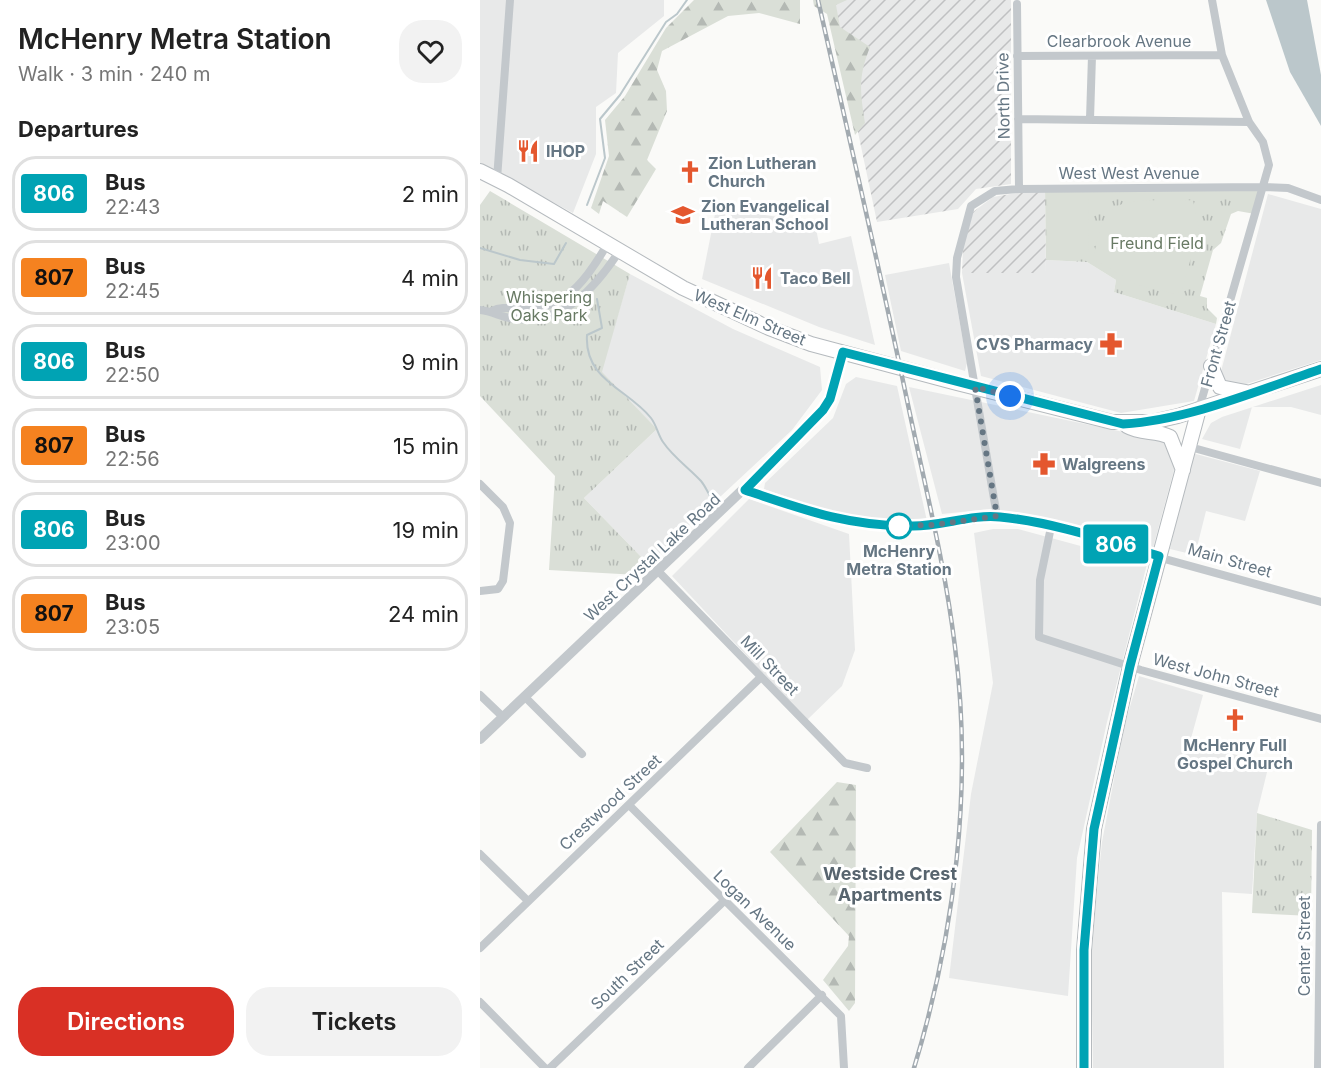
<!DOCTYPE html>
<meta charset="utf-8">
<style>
body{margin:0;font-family:Inter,sans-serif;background:#f2f2f2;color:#222;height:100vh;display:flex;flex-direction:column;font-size:22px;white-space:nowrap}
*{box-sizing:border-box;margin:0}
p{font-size:20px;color:#767676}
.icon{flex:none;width:33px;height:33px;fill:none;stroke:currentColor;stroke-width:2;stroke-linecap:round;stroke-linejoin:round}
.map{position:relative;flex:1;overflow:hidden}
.sheet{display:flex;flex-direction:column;background:#fff;width:480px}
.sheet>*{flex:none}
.badge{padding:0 12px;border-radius:4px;font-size:21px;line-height:39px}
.you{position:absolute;width:30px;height:30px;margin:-15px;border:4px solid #fff;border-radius:50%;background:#1a73e8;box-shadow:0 0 0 9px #1a73e833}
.map>.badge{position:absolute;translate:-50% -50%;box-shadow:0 0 0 3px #fff}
h2{padding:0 18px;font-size:22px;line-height:54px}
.round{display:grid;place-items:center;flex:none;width:63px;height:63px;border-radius:24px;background:#f2f2f2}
.headline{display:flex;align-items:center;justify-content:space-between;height:102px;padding:0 18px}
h1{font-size:28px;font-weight:600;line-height:45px}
.primary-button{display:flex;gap:12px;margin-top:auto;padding:12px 18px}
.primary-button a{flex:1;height:69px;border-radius:24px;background:#d93025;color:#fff;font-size:24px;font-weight:600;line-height:69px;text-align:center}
.primary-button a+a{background:#f2f2f2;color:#222}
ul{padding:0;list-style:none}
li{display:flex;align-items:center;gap:18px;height:75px;margin:0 12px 9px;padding:0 6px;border:3px solid #e0e0e0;border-radius:24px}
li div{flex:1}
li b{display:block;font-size:22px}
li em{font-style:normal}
li .badge{min-width:66px;font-weight:700;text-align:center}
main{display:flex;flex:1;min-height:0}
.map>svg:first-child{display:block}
</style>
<main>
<section class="sheet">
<div class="headline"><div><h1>McHenry Metra Station</h1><p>Walk · 3 min · 240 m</p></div><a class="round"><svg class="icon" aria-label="heart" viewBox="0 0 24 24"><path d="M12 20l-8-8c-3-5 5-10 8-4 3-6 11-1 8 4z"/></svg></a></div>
<h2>Departures</h2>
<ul>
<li><span class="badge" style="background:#00a3b4;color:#fff">806</span><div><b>Bus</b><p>22:43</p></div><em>2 min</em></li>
<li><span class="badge" style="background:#f58220;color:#111">807</span><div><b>Bus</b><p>22:45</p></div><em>4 min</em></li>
<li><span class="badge" style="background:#00a3b4;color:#fff">806</span><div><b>Bus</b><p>22:50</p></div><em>9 min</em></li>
<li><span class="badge" style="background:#f58220;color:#111">807</span><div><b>Bus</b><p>22:56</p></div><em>15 min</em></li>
<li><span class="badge" style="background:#00a3b4;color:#fff">806</span><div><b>Bus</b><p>23:00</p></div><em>19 min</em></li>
<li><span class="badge" style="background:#f58220;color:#111">807</span><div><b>Bus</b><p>23:05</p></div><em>24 min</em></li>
</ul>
<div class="primary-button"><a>Directions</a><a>Tickets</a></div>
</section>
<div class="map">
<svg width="841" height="1068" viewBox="0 0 841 1068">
<defs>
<pattern id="industrial-furrows" width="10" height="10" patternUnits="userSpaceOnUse" patternTransform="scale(1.5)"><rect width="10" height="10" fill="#e8e9e9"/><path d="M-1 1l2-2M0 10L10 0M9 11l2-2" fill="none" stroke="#c0c1c2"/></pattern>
<pattern id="grass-tufts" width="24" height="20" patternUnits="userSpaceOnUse" patternTransform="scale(1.5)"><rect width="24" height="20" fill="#dadfd7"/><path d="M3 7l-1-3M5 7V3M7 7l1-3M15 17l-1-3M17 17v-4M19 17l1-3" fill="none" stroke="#b4b9b4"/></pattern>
<pattern id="forest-firs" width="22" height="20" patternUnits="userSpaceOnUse" patternTransform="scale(1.5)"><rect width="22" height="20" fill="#dadfd7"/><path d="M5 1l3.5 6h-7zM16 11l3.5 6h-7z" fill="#b4b9b4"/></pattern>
</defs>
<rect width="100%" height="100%" fill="#fafaf8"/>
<path fill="#e8e9e9" d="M0 0H184V16L138 53 136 93 116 107V154L93 213 0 163Z
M788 194 841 209V360L735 394Z
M241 208 335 223 339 244 371 236 395 345 339 327 222 279 235 214 239 215Z
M566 260 607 262 636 280 634 292 736 324 714 401 641 413 501 376 482 273H566Z
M469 263 487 363 485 371 421 351 405 275Z
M150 274 253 329 340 367 342 390 312 430 168 564 104 498 177 429 121 372Z
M376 377 417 386 447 521 367 518 284 489 285 483 353 418 366 384Z
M841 385V415L811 407H772L760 449 722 439 731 423 742 417Z
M429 387 701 444 673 548 510 509 462 514Z
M712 453 780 471 765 521 726 511 715 555 690 549Z
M269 499 369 534 375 650 362 686 327 720 192 576Z
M513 529H538L667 564 627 722 597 858 588 996 469 978 491 794 513 683 494 533Z
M659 676 723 695 710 742 789 764 777 813 772 894 742 892 744 1068H613L611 950 622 842 644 727Z"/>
<path fill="url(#industrial-furrows)" d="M350 0H531V184L496 189 478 209 397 222Z
M565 188 566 273H482L483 248 493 212 513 197Z"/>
<path fill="url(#grass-tufts)" d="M783 187 775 214 758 211 751 214 741 243 733 250 720 296 727 298V308L737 318 736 324 634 292 636 280 607 262 566 260 565 188Z
M10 191 150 274 122 372 177 429 104 498 168 564 158 575 69 570 75 476 0 396V205Z
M777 813 832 830 831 916 772 913Z"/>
<path fill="url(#forest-firs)" d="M214 0H320V24L279 13 248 16 182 51 177 70 186 91 187 111 167 160 176 169 147 217 123 201 119 214 111 208 129 156 125 120 145 96 186 28Z
M333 0H367L356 5 360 27 390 47C378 77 380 91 385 123L375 135 347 14 334 6Z
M357 782 376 785 375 1003 369 1011 343 980 368 946 369 936 290 852Z"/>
<path fill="#dadfd7" d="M568 198H609L608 257H567Z
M713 200 719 229 702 290 695 294 658 285 613 259C617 243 620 217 634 208 650 197 694 201 713 200Z"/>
<path fill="#bbc7cb" d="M786 0H827L841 75V126L810 72Z"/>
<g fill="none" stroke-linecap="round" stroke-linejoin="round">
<path stroke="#bbc7cb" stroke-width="2" d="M107 205 125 158 120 119 140 95 186 22 197 14 207 0
M0 248 40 260 74 264 86 243
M117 299 122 328 107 335C104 380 148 389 171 418 177 426 178 435 183 442 193 457 209 468 221 481 226 487 228 494 233 500"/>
<g stroke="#b5babe" stroke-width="16">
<path id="primary" d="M0 171 28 185 203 288 289 328 331 344 477 383 632 422H672L698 416 841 369
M731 366 740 387 766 392
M647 426C661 434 676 430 690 437L703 470
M604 1068V950L614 829 650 666 719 409"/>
</g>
<path stroke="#c3c8cc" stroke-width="8" d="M537 4 539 189
M537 56 742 55
M538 119 769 122
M610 119 612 56
M17 179 30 0
M0 310C13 311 22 318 36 319 84 324 116 287 140 250
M12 311C23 305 36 310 49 309 89 307 110 274 128 243
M719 409 789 165 783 142 769 122 742 55 732 0
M710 447 841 483
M0 484 23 507 30 523 23 581 18 589 0 591
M265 490C325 510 369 527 434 526 473 526 502 514 543 520L841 602
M517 516 476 277 477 258 491 206 515 191 539 189 783 187 808 188 841 200
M571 527 560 580 559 637 661 670 841 719
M178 571 365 763 387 768
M0 695 23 717
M45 697 102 754
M149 805 361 1016 364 1068
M0 854 47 900
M0 948 280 678
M0 1002 65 1068
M70 1068 244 901
M268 1068 342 995
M838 1068 841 825"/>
<path stroke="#c3c8cc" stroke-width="10" d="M0 739 332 424 349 399 363 352"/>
<use href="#primary" stroke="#fff" stroke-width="14"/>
<g stroke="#a2aab0" stroke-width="4.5">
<path id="rail" d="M338 0C368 133 399 266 427 400 444 482 465 564 475 647 493 787 475 933 434 1068"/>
</g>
<use href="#rail" stroke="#fff" stroke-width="2" stroke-dasharray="7" stroke-linecap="butt"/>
</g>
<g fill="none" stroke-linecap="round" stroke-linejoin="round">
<g stroke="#fff" stroke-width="14">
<path id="line" d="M604 1068V950L614 829 650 666 679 556C628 541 573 522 520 517 492 514 462 526 433 526 370 527 324 510 265 490L343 410 350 399 363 352 643 424C709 420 779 390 841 369"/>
</g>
<use href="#line" stroke="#00a3b4" stroke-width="9"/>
<path stroke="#657683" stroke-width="6" stroke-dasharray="0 10.8" d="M419 526 453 525 517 516 495 387 530 396"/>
</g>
<defs>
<g id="restaurant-bare" transform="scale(1.8)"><path d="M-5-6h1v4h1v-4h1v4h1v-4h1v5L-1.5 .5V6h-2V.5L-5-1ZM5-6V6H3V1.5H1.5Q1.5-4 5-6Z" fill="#e4572e" stroke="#fff" stroke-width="2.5" paint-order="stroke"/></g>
<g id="church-bare" transform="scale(1.8)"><path d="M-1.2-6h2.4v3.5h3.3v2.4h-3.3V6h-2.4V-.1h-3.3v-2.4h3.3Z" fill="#e4572e" stroke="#fff" stroke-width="2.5" paint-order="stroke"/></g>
<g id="school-bare" transform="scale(1.8)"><path d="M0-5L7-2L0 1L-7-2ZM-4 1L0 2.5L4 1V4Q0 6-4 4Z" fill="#e4572e" stroke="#fff" stroke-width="2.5" paint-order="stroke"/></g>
<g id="pharmacy-bare" transform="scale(1.8)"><path d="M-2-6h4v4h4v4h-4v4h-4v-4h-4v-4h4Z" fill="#e4572e" stroke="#fff" stroke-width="2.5" paint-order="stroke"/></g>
</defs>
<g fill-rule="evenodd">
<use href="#restaurant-bare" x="48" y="151"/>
<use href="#church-bare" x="210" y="172"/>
<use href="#school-bare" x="203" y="215"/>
<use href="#restaurant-bare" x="282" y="278"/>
<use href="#pharmacy-bare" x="631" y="344"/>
<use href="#pharmacy-bare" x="564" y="464"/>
<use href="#church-bare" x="755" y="720"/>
</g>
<circle fill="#fff" stroke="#00a3b4" stroke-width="3" cx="419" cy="526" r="12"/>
<g text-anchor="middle" stroke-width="6" stroke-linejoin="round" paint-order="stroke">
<g font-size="16" fill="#657683" stroke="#fff">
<text x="639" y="47">Clearbrook Avenue</text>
<text transform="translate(523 96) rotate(-91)" y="6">North Drive</text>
<text x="649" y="179">West West Avenue</text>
<text transform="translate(270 317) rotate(23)" y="6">West Elm Street</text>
<text transform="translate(738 344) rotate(-74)" y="6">Front Street</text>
<text transform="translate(172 557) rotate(-43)" y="6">West Crystal Lake Road</text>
<text transform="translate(750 560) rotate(16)" y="6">Main Street</text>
<text transform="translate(290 665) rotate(46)" y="6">Mill Street</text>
<text transform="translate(736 675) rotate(15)" y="6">West John Street</text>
<text transform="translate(130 802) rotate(-43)" y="6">Crestwood Street</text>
<text transform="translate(275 910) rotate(44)" y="6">Logan Avenue</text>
<text transform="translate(824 946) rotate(-90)" y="6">Center Street</text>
<text transform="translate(147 974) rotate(-44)" y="6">South Street</text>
</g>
<g font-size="16" font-weight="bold" fill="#657683" stroke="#fff" text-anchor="start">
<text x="66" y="157">IHOP</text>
<text x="228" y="169">Zion Lutheran<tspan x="228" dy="18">Church</tspan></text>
<text x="221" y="212">Zion Evangelical<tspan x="221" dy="18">Lutheran School</tspan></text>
<text x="300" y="284">Taco Bell</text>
<text x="613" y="350" text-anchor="end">CVS Pharmacy</text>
<text x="582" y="470">Walgreens</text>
<text x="755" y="751" text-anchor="middle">McHenry Full<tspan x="755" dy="18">Gospel Church</tspan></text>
</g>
<g font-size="16" fill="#687a64" stroke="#fff">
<text x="677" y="249">Freund Field</text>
<text x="69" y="303">Whispering<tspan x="69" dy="18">Oaks Park</tspan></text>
</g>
<g font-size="16" font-weight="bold" fill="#657683" stroke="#fff">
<text x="419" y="557">McHenry<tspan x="419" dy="18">Metra Station</tspan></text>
</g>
<g font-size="18" font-weight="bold" fill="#57646e" stroke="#fff">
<text x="410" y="880">Westside Crest<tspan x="410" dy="21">Apartments</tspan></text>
</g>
</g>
</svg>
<div class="you" style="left:530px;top:396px"></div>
<b class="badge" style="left:636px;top:544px;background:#00a3b4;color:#fff">806</b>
</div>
</main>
